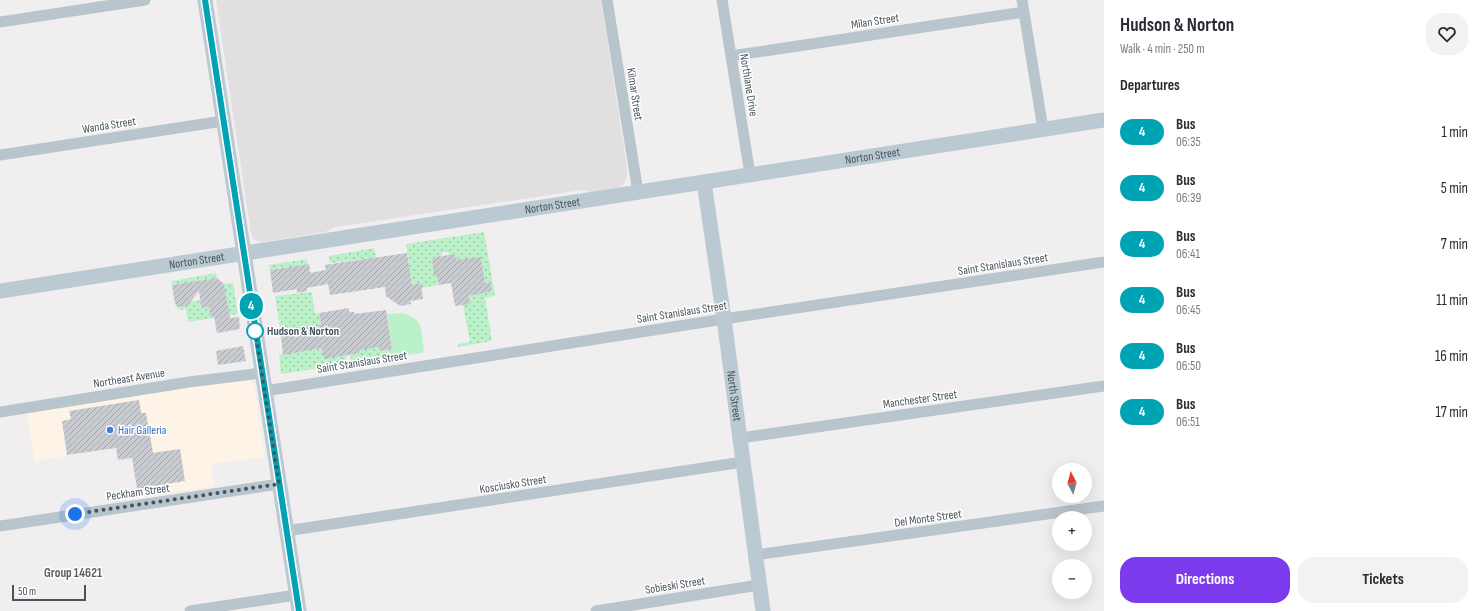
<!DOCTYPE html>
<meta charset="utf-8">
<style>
body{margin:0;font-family:"Sofia Sans Condensed",sans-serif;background:#f2f2f3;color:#2b2b33;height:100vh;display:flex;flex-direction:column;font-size:15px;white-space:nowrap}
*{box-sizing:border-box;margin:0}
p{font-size:13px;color:#7c7c81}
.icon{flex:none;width:22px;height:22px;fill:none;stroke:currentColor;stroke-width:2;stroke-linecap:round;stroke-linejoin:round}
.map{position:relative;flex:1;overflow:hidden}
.drawer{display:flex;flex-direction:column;background:#fff;width:380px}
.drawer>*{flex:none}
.badge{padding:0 8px;border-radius:13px;font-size:14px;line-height:26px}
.needle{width:26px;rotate:354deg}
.fabs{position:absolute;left:1052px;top:463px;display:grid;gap:8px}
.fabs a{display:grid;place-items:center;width:40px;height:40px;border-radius:50%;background:#fff;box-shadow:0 4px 16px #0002;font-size:20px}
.scale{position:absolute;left:12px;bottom:10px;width:74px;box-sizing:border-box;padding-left:4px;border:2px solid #46545d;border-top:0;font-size:11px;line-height:14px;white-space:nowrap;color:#46545d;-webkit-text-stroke:3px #fff;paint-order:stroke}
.you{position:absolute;width:20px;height:20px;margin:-10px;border:3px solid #fff;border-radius:50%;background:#1a73e8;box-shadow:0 0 0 6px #1a73e833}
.map>.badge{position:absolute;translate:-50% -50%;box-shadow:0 0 0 2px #fff}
h2{padding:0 16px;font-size:15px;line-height:36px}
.round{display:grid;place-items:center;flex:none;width:42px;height:42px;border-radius:16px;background:#f2f2f3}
.overview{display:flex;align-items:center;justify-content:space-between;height:68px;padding:0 16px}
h1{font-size:19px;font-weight:700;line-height:30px}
.button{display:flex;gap:8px;margin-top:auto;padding:8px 16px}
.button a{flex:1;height:46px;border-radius:16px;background:#7c3aed;color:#fff;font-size:16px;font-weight:700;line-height:46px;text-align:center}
.button a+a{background:#f2f2f3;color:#2b2b33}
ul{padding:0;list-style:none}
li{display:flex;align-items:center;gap:12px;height:56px;padding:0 16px}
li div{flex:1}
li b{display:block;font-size:15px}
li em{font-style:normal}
li .badge{min-width:44px;font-weight:700;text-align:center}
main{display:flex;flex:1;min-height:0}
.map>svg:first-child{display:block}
</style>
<main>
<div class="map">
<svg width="1104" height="611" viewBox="0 0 1104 611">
<defs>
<pattern id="grass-dots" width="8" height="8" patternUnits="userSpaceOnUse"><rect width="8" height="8" fill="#bbf1c9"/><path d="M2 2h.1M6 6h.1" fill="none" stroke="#9ac6a6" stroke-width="1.8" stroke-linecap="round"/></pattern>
<pattern id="building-hatch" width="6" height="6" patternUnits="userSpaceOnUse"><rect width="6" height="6" fill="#c8ccd1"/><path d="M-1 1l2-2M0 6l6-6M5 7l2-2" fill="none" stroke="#a4a8ad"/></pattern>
</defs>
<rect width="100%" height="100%" fill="#f1eeef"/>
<path fill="#fdf4e7" d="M247 378 254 384 265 457 211 464 214 486 138 497 132 458 118 460 116 448 34 461 27 411Z"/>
<path fill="#e2dfe1" d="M216 0H601L627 168V176L625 182 621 186 615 188 593 192 582 190 336 227 325 232 262 242 258 241 253 239 251 234Z"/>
<path fill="url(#grass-dots)" d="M484 232 495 296 485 298 492 341 458 347V344L470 342 463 305 470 303 469 296 492 291 491 282 485 283 481 257 456 261 455 254 449 255 448 252H442V256L436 257V259H432L434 276H437L439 285 421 288V283L412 285 406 244Z
M374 248 376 256 374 258 330 263 329 256Z
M307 259 308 264 270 270 269 265Z
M216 273 217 278 172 285V281Z
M233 283 238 314 188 322 186 309 181 310 176 307 175 303H178V305L182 307 187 306 189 302 200 300 201 308 209 307 211 317 229 314 224 284Z
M312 292 315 314 319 313 321 324 288 328V326L280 328 275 296Z
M359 345 372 348 379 347V351L392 349 393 357 351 364 350 355 360 353Z
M322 348 346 355 347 364 281 374 279 355Z"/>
<path fill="#bbf1c9" d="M402 313C425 320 420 328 424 350L422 353 393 357 387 314Z"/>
<path fill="url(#building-hatch)" d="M407 253 412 285 421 283 423 299 410 301 411 304 400 306 386 296 385 287 330 295 328 284 307 288V291L297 293V289L273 293 270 270 309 264 310 273 326 270 325 265Z
M455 254 456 260 481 257 485 283 491 282 492 291 469 296 470 304 455 306 451 283 439 285 437 276H434L432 259H436V257Z
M217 278 224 284 230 318 239 317 240 329 217 333 214 316 211 317 209 307 201 308 199 291 187 306 182 307 175 304 172 285Z
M349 308V312H354V314L386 310 392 349 379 351V347L360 350V353L324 359 322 348 283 355 280 328 288 326V328L321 324 319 313Z
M243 346 246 361 218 365 216 351Z
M139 400 141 413H146L153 453 180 449 185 481 137 489 132 458 118 460 116 448 67 455 62 421 71 419 69 411Z"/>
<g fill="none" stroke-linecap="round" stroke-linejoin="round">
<path stroke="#b9c5cc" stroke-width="11" d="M607 0 638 192
M722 0 750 174
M1022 0 1043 129
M0 22 145 0
M731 56 1024 12
M0 155 223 121
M265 391 724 319 1104 262
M0 412 189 382 262 373
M740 438 1104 386
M0 526 279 484
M286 531 743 462
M755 555 1104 506
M190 611 296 595
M596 611 759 585"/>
<g stroke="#bbc9d3" stroke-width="15">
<path d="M205 0 299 611"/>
<path id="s1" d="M704 182 724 319 763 611"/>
<path id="s2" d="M0 291 1104 120"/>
</g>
</g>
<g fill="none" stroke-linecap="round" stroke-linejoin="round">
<g stroke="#fff" stroke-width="9">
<path id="line" d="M205 0 299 611"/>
</g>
<use href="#line" stroke="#00a3b4" stroke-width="6"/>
<path stroke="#46545d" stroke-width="4" stroke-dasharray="0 7.2" d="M75 514 279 484 255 330V331"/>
</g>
<circle fill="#fff" stroke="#00a3b4" stroke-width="2" cx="255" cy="331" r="8"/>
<circle fill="#3f7fe0" stroke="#fff" stroke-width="1.5" cx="110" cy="430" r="4"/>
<g text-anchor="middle" stroke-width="3" stroke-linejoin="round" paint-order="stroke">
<g font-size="12" fill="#46545d" stroke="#fff">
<text transform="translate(875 21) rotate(-9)" y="4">Milan Street</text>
<text transform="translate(749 85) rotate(81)" y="4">Northlane Drive</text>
<text transform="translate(635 94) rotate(81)" y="4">Kilmar Street</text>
<text transform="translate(109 125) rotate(-9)" y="4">Wanda Street</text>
<text dy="4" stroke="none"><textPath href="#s2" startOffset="883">Norton Street</textPath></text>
<text dy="4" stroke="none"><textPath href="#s2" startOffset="559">Norton Street</textPath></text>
<text dy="4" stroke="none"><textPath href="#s2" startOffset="199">Norton Street</textPath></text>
<text transform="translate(1003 264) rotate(-9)" y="4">Saint Stanislaus Street</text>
<text transform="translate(682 312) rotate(-9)" y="4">Saint Stanislaus Street</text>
<text transform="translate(362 362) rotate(-9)" y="4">Saint Stanislaus Street</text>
<text transform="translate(129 378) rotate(-9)" y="4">Northeast Avenue</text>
<text dy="4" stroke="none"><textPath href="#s1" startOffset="216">North Street</textPath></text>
<text transform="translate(920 399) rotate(-8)" y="4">Manchester Street</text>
<text transform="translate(513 484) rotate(-9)" y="4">Kosciusko Street</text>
<text transform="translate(138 492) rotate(-8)" y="4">Peckham Street</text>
<text transform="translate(928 518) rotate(-8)" y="4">Del Monte Street</text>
<text transform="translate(675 585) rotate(-9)" y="4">Sobieski Street</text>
</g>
<g font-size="12" font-weight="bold" fill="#46545d" stroke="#fff" text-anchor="start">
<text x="267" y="335">Hudson &amp; Norton</text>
</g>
<g font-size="12" fill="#366cbe" stroke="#fff" text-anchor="start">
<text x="118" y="434">Hair Galleria</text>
</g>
<g font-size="13" font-weight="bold" fill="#5b6064" stroke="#fff">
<text x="73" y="577">Group 14621</text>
</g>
</g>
</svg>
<div class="fabs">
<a><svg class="needle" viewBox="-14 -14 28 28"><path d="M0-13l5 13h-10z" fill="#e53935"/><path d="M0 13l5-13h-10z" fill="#7c7c81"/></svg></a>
<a>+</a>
<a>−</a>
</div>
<div class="scale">50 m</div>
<div class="you" style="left:75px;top:514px"></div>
<b class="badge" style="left:251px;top:306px;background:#00a3b4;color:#fff">4</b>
</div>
<section class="drawer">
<div class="overview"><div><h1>Hudson &amp; Norton</h1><p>Walk · 4 min · 250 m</p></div><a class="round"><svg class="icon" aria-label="heart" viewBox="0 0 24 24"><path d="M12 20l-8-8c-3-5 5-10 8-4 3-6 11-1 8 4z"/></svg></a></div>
<h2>Departures</h2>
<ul>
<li><span class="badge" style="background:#00a3b4;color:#fff">4</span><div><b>Bus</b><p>06:35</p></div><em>1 min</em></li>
<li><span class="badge" style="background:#00a3b4;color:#fff">4</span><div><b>Bus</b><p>06:39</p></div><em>5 min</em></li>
<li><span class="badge" style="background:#00a3b4;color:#fff">4</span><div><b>Bus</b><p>06:41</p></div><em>7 min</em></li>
<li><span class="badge" style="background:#00a3b4;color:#fff">4</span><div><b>Bus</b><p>06:45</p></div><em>11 min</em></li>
<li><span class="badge" style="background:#00a3b4;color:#fff">4</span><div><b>Bus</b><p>06:50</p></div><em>16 min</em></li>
<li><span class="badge" style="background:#00a3b4;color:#fff">4</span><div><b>Bus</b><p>06:51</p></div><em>17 min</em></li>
</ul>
<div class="button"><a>Directions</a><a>Tickets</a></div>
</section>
</main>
